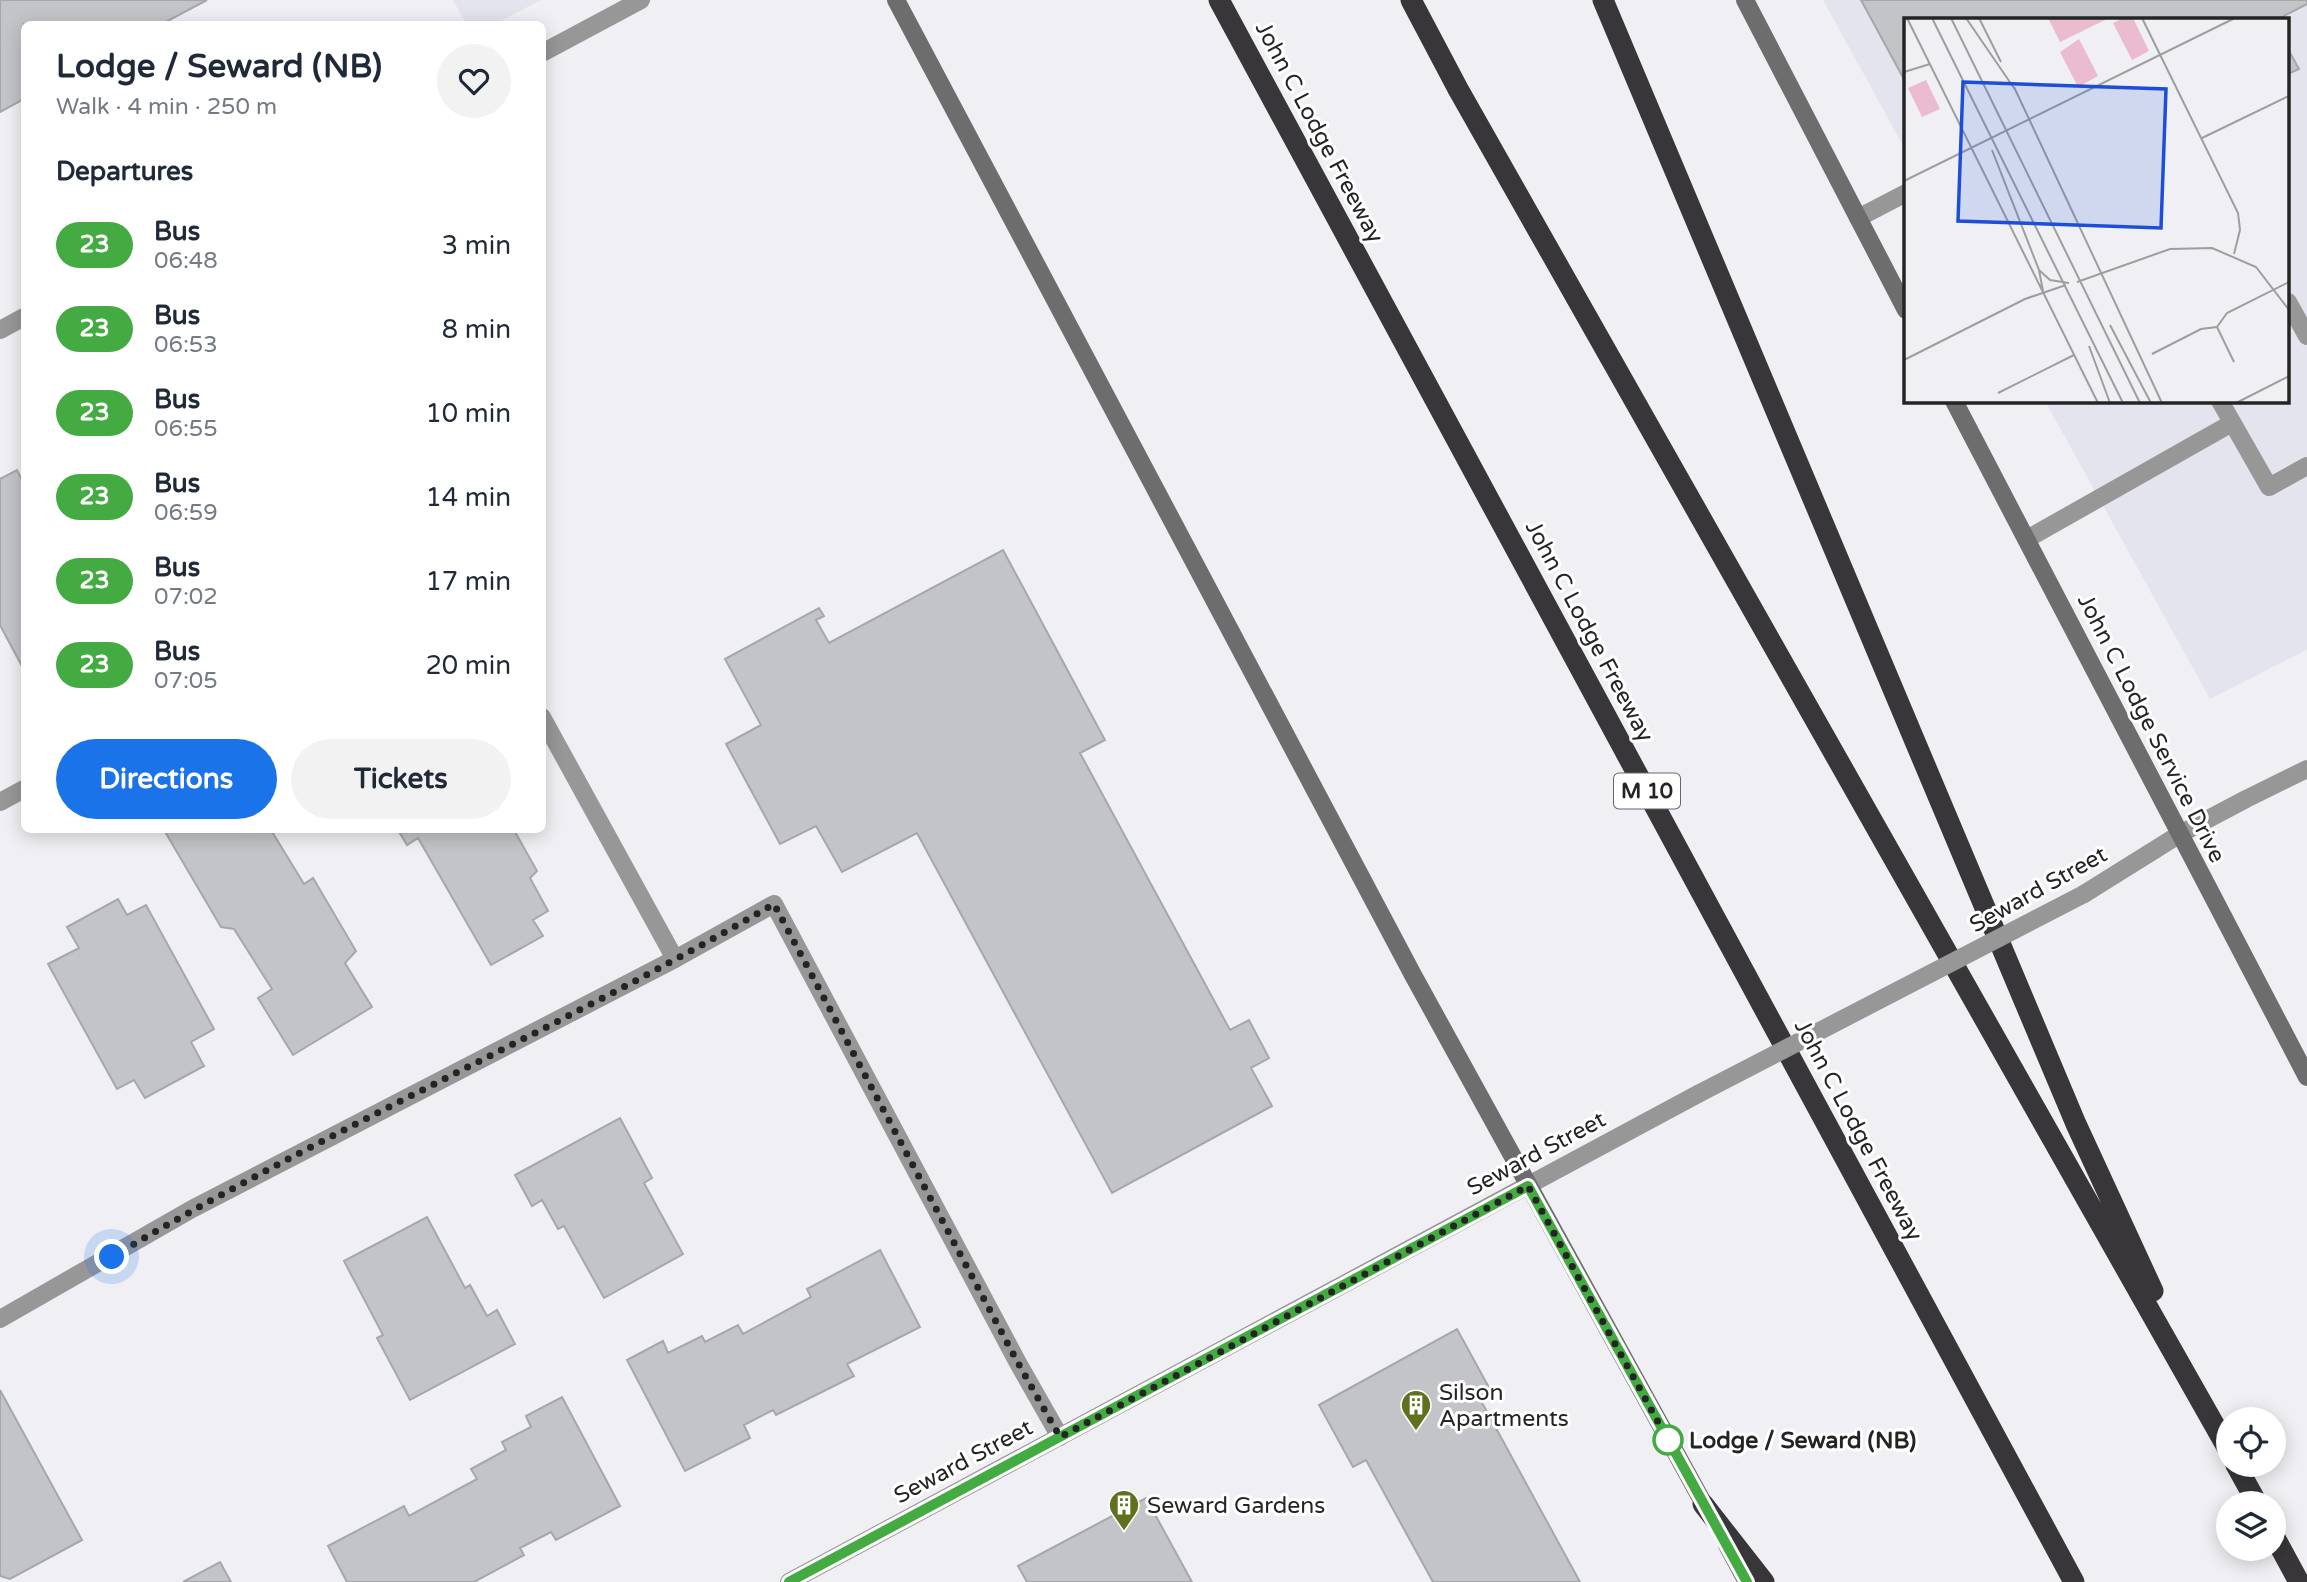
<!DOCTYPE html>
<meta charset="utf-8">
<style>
body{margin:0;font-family:"Varela Round",sans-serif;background:#f2f2f3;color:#1f2937;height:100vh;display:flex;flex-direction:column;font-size:26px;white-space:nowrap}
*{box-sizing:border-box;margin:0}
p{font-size:23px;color:#747a83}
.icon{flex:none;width:38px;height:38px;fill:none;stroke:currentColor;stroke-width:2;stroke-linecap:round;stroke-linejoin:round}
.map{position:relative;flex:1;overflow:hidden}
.panel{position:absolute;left:21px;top:21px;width:525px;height:812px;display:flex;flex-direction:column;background:#fff;border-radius:10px;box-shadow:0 4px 18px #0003}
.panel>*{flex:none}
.badge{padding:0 14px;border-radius:23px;font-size:24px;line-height:46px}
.fabs{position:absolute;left:2216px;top:1407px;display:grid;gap:14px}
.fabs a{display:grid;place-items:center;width:70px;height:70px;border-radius:50%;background:#fff;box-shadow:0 4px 18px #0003;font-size:35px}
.you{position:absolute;width:35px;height:35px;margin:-18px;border:5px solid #fff;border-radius:50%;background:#1a73e8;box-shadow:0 0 0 10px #1a73e833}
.map>.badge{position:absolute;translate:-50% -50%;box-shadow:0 0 0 4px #fff}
h2{padding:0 35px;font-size:26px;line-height:63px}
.round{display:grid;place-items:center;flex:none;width:74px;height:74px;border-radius:37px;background:#f2f2f3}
.summary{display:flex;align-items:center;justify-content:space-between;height:119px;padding:0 35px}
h1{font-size:33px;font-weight:700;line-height:52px}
.cta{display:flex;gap:14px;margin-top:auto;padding:14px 35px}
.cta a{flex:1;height:80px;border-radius:42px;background:#1a73e8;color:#fff;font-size:28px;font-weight:700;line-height:80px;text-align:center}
.cta a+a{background:#f2f2f3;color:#1f2937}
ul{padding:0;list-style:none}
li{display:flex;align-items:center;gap:21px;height:84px;padding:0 35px}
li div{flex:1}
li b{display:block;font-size:26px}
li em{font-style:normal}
li .badge{min-width:77px;font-weight:700;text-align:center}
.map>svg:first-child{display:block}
</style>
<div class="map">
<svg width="2307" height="1582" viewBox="0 0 2307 1582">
<rect width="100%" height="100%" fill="#f0f0f4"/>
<path fill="#e4e4ef" d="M453 0H541L495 24H466Z
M1823 0H2307V650L2210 699 2045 401H2288V19H1906V151Z"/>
<path fill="#c2c4c7" stroke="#a5a8aa" stroke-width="2" d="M0 0H207L162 24H24V99L0 112Z
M1861 0H2307V4L2278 19H1906V83Z
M2288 49 2299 69 2288 74Z
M17 470 24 484V670L0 625V479Z
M1003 550 1105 740 1080 753 1230 1030 1249 1020 1269 1058 1251 1068 1272 1106 1112 1193 917 833 842 872 816 826 780 844 726 744 761 725 725 659 819 608 824 616 816 620 829 643Z
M164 830H271L304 884 313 878 356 951 345 963 372 1007 293 1055 258 998 272 989 234 929 221 927Z
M398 830H514L537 871 530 878 548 911 533 920 543 936 491 965 418 838 407 845Z
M118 899 127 915 146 905 214 1029 191 1042 204 1066 145 1098 134 1080 117 1089 48 964 79 948 67 927Z
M620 1118 652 1178 644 1183 683 1254 604 1298 564 1226 558 1229 542 1200 532 1206 515 1175Z
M427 1217 465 1288 470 1285 487 1316 497 1310 515 1344 410 1400 377 1338 383 1335 344 1261Z
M880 1250 920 1327 847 1364 854 1376 776 1415 773 1410 744 1425 750 1438 685 1471 627 1360 663 1341 668 1353 702 1336 705 1342 738 1325 743 1334 811 1297 807 1289Z
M1457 1329 1492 1393 1480 1399 1580 1582H1433L1366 1460 1353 1467 1319 1405Z
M0 1390 82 1540 10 1579 0 1576Z
M562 1397 620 1506 556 1540 551 1532 520 1548 524 1555 474 1582H347L328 1546 404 1506 409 1516 477 1479 471 1469 506 1450 502 1442 531 1427 526 1416Z
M1146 1498 1192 1582H1027L1018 1566Z
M220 1562 231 1582H183Z"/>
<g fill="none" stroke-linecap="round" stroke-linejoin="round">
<path stroke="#989798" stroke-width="18" d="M542 53 641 0
M1858 218 1906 193
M2288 302 2307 336
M0 330 24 317
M2220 401 2269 487 2307 466
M2027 539 2232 423
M542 717 675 959
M0 1319 192 1209 675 959 774 904 1018 1363 1060 1437"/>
<path stroke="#989798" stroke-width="18" d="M0 802 24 789
M2084 894 2180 834 2246 799 2307 769
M789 1582 1698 1094"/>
<path stroke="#6e6d6e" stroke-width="18" d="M896 0 1413 975 1710 1515
M1745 0 1906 310
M1954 401 2307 1077
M1727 1545 1747 1582"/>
<path stroke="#383639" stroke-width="21" d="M1219 0 2074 1582
M1411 0 1458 89 2228 1449
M1603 0 2076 1124 2153 1291
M2236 1465 2257 1503
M1703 1504 1764 1582
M2273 1534 2299 1582"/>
<path stroke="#989798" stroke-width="18" d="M1698 1094 2084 894"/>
</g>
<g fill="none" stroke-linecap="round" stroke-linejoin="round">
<g stroke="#fff" stroke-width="16">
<path id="line" d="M789 1582 1528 1186 1747 1582"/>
</g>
<use href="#line" stroke="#44aa42" stroke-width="10"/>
<path stroke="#242425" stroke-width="7" stroke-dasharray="0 12.6" d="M112 1257C327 1129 558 1030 774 904L1018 1363 1060 1437 1209 1358 1528 1186 1668 1440"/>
</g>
<defs>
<g id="building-pin" transform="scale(1.575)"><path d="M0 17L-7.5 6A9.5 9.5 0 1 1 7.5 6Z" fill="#5f711f" stroke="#fff"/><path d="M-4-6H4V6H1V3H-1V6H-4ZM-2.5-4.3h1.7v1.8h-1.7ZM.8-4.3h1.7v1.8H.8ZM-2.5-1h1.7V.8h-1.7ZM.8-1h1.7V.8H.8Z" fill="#fff"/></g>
</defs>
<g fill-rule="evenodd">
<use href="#building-pin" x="1416" y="1405"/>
<use href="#building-pin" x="1124" y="1505"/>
</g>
<circle fill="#fff" stroke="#44aa42" stroke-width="3.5" cx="1668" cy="1440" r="14"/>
<g text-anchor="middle" stroke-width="6" stroke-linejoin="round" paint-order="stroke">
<rect fill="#fff" stroke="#666" stroke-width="2" x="1614" y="773.5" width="66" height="35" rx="5"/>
<g font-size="21" font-weight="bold" fill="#242425">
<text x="1647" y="798">M 10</text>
</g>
<g font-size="23" fill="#242425" stroke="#fff">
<text transform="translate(1320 132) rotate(62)" y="8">John C Lodge Freeway</text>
<text transform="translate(1590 631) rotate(62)" y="8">John C Lodge Freeway</text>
<text transform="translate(2152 728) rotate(63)" y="8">John C Lodge Service Drive</text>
<text transform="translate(2038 889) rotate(-29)" y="8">Seward Street</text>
<text transform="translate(1859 1130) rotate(62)" y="8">John C Lodge Freeway</text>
<text transform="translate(1536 1153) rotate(-28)" y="8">Seward Street</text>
<text transform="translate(963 1461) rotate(-28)" y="8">Seward Street</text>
</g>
<g font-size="23" fill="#242425" stroke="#fff" text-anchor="start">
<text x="1439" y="1400">Silson<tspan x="1439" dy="26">Apartments</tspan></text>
<text x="1147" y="1513">Seward Gardens</text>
</g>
<g font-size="23" font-weight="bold" fill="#242425" stroke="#fff" text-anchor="start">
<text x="1689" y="1448">Lodge / Seward (NB)</text>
</g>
</g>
<g transform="translate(1904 18)">
<rect width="385" height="385" fill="#f0f0f4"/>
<path d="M144 0H205L156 24ZM219 0H229L245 33 228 42 209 5ZM175 21 194 58 174 69 156 34Z" fill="#ebbbcf"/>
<path d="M22 62 36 91 18 99 4 70Z" fill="#ebbbcf"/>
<path fill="none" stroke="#9e9ea1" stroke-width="2" d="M3 0 194 385M28 0 219 385M47 0 236 385M62 0 112 73M75 0 97 44M238 0 334 195 336 212 330 236M0 54 26 46M110 69 258 385M298 120 385 78M88 132 135 252 139 273M0 163 331 0M135 252 146 262 165 265M173 264 266 231 308 230 352 249 385 292M206 307 247 385M313 309 323 295 385 264M313 309 330 344M185 328 206 385M248 336 297 311 313 309M0 342 121 281 162 267M94 375 170 337M332 385 385 358"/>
<path fill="#1d4ed8" fill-opacity="0.15" stroke="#1d4ed8" stroke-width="3.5" d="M59 64 262 71 257 210 54 203Z"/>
<rect width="385" height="385" fill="none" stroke="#242425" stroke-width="3.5"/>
</g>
</svg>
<div class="fabs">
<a><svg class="icon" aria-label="locate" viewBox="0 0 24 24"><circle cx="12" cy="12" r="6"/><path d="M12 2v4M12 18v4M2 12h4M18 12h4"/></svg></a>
<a><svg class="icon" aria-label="layers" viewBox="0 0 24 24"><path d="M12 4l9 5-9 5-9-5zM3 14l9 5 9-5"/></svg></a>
</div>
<div class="you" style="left:112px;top:1257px"></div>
<section class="panel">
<div class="summary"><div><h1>Lodge / Seward (NB)</h1><p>Walk · 4 min · 250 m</p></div><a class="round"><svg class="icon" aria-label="heart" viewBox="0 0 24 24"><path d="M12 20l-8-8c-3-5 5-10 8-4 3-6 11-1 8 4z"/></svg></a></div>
<h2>Departures</h2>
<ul>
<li><span class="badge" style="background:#44aa42;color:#fff">23</span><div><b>Bus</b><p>06:48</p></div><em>3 min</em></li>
<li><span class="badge" style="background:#44aa42;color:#fff">23</span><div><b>Bus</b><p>06:53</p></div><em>8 min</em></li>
<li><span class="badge" style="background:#44aa42;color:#fff">23</span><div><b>Bus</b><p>06:55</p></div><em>10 min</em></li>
<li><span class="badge" style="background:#44aa42;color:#fff">23</span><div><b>Bus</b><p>06:59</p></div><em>14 min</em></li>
<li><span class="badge" style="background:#44aa42;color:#fff">23</span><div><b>Bus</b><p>07:02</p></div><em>17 min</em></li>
<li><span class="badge" style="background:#44aa42;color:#fff">23</span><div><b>Bus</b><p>07:05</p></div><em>20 min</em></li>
</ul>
<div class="cta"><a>Directions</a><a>Tickets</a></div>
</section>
</div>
